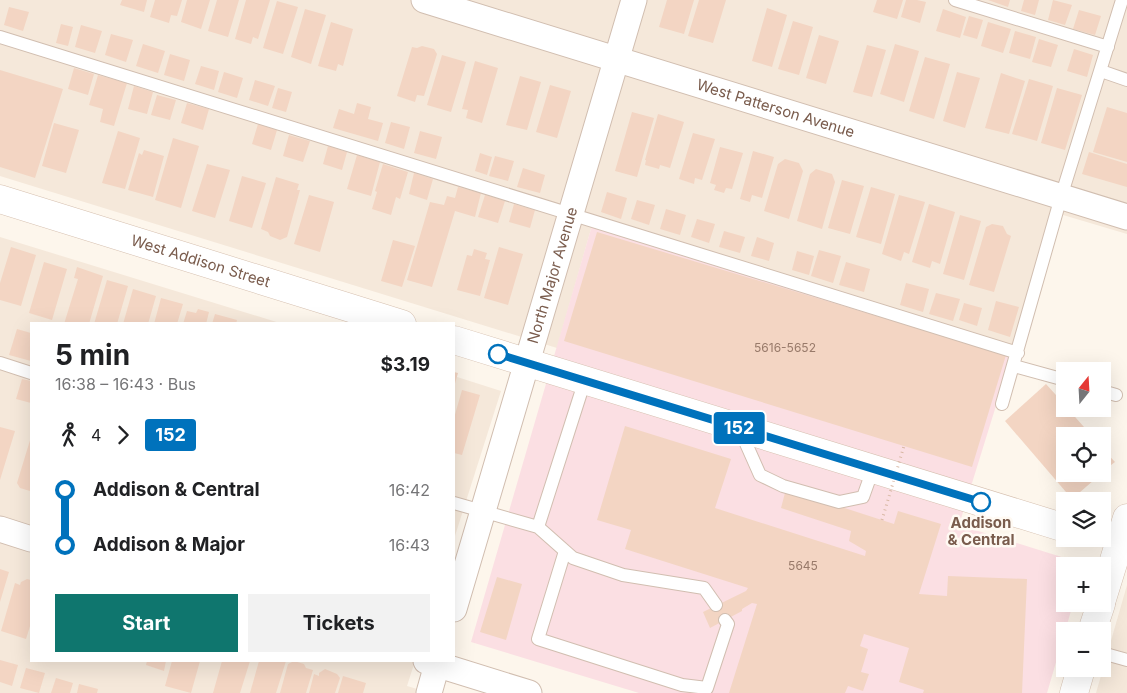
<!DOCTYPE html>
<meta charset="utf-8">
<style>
body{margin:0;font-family:Inter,sans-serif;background:#f2f2f2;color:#202124;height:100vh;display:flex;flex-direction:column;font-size:19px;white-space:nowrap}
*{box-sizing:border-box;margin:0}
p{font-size:16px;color:#757577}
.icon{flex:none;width:28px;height:28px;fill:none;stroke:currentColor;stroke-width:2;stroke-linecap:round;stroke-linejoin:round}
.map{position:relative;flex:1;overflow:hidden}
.panel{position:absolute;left:30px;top:322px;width:425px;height:340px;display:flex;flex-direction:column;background:#fff;border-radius:0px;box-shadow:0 5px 20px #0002}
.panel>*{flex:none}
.badge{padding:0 10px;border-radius:4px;font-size:18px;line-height:32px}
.needle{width:32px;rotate:18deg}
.fabs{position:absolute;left:1056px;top:362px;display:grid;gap:10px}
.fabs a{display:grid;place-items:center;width:55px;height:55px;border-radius:0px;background:#fff;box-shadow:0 5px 20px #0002;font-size:25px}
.map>.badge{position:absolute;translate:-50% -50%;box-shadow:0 0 0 2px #fff}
.legs{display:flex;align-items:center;gap:8px;height:55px;padding:0 25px;font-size:16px}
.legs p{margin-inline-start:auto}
.headline{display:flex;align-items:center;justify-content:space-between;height:85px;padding:0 25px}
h1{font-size:28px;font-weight:700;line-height:38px}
.cta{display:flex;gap:10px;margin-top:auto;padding:10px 25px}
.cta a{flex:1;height:58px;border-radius:0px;background:#0f766e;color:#fff;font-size:20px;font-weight:700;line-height:58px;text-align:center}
.cta a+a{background:#f2f2f2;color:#202124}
ul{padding:0 25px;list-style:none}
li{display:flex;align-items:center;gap:18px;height:55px;font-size:19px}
li i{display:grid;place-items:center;width:8px;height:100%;margin:0 6px;background:currentColor}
li i::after{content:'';width:12px;height:12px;margin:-6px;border:4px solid;border-radius:50%;background:#fff}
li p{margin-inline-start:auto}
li:first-child i{background:linear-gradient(#0000 50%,currentColor 0)}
li:last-child i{background:linear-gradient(currentColor 50%,#0000 0)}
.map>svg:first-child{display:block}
</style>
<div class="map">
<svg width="1127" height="693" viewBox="0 0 1127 693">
<rect width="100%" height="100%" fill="#fdf6ec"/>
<path fill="#f5e8da" d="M0 0H1127V234L1053 212 1013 351 593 222 557 348 0 176Z
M0 237 283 324H31V661H415L407 686 431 693H0Z
M454 376 501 391 454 539Z
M1127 585V693H1096Z"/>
<path fill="#fbdfe3" d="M593 222 1013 351 959 525 1084 564V566H1065V604H1073L1047 693H639L471 642Z"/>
<path fill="#f3d5c3" d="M122 0H147L144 12 120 5Z
M155 0H182L177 16 171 15 169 23 150 17Z
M187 0H210L201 29 181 22Z
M217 0H239L228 37 208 31Z
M246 0H270L258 39 253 37 251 44 235 39Z
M667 0H694L684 34 659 27Z
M699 0H726L713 43 688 36Z
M877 0H903L897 19 873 12Z
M906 0H917L926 2 920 23 901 17Z
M988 0H1010L1008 7Z
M1024 0H1039L1035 15 1021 11Z
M1053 0 1072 5 1065 25 1048 20Z
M277 1 298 7 283 54 263 48Z
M9 7 29 12 23 31 4 25Z
M767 8 787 15 772 67 752 61Z
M305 9 326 15 311 64 291 57Z
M943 9 966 17 960 38 936 31Z
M1079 10 1101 16 1095 35 1073 29Z
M969 16 983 20 977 39 963 35Z
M793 21 813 27 799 75 778 69Z
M331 22 353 29 343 66 338 64 336 71 318 66Z
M988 22 1011 29 1003 53 981 46Z
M61 24 73 27 68 46 56 43Z
M81 25 102 31 95 53 75 47Z
M1015 31 1036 37 1030 59 1009 53Z
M111 34 133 40 126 62 105 55Z
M819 35 839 41 826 84 806 78Z
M1039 39 1058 45 1051 67 1032 62Z
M143 44 165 51 158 73 136 66Z
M895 44 919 51 904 102 880 94Z
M867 45 886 50 872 97 853 92Z
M422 46 434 49 437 54 424 96 417 95 415 102 397 96 412 47 417 48Z
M1074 49 1093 55 1087 77 1067 71Z
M170 54 190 60 184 81 164 75Z
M442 55 466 62 451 112 427 105Z
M925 57 950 64 934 119 909 111Z
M475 61 498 68 482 123 466 118 468 110 462 109Z
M201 66 219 71 214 90 195 84Z
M74 68 94 74 88 95 68 89Z
M0 70 63 89 35 178 0 167Z
M224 72 243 78 237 98 218 92Z
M957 72 980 78 965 128 943 121Z
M1001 73 1025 81 1009 134 985 128Z
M98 75 127 83 114 126 100 122 103 109 89 105Z
M520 76 541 82 527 130 506 125Z
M1029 79 1053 86 1037 141 1012 134Z
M255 80 275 86 268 106 249 100Z
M550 85 571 91 557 138 536 132Z
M134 86 153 92 147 114 128 109Z
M278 88 292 92 286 112 272 108Z
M1057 88 1082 95 1065 150 1041 143Z
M157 95 176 100 170 120 151 115Z
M187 103 209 109 203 130 181 123Z
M357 103 371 107 368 119 383 123 378 141 333 128 339 109 354 114Z
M1107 107 1127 113V162L1093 152Z
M632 112 654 118 637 177 615 171Z
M658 114 684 122 670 168 660 165 659 169 645 165 646 160H645Z
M391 122 410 127 404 149 385 143Z
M54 123 79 130 66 173 42 166Z
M258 124 277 130 271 150 252 144Z
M118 131 140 138 125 189 102 183Z
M420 131 442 137 436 159 414 153Z
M693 133 715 139 702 180 695 178 694 184 679 179Z
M289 135 310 141 303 162 283 156Z
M173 138 199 146 181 208 155 200Z
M328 146 347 152 342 170 323 164Z
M720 147 743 153 732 189 726 188 724 193 714 190 716 185 710 183Z
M144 150 164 156 153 197 128 190 139 153 142 155Z
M753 151 774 157 762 198 752 195 750 202 740 199Z
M1089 152 1127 164V187L1082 174Z
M480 153 492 157 487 175 475 171Z
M357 155 380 162 371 196 347 189Z
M495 156 514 161 508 181 489 176Z
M785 159 799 163 803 171 789 219 764 211 778 164Z
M207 164 230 170 215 218 192 211Z
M383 164 408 172 400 199 396 197 391 215 372 209 377 192 375 191Z
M523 168 545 175 540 193 517 187Z
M816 169 832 174 835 182 822 229 797 221 810 174Z
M414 173 433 179 427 200 409 194Z
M242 176 266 183 252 228 229 221Z
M276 177 299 184 297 190H300L287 237 280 240 270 236 268 232 261 229Z
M842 180 864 186 850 234 828 228Z
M458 187 481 193 475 217 455 211 432 287 407 280 430 202 444 205 447 196 455 198Z
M871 187 895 194 881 244 856 237Z
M607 192 627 198 621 219 601 212Z
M309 195 334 202 320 252 294 244Z
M485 195 505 201 498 223 478 217Z
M899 195 925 202 909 254 904 252 901 261 882 254Z
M637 200 655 205 649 225 631 219Z
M514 204 535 210 530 228 509 222Z
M929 204 955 212 940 264 932 261 930 268 912 262Z
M666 209 686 215 680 235 660 229Z
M960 215 981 221 964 280 943 274Z
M697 219 715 224 709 243 691 237Z
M992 224 1003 226 1007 234 1011 236 994 292 969 285 986 227Z
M724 231 745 237 740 253 719 247Z
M597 232 1006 355 972 467 564 341Z
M757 237 774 243 769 261 751 256Z
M393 240 415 246 402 287 381 281Z
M11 247 36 255 21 306 0 300V283Z
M499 247 523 254 508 305 484 298Z
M474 249 487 253 485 259 490 260 480 296 457 290 467 255 472 256Z
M819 250 841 256 833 283 811 276Z
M797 251 814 256 809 275 792 270Z
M44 262 67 269 52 320 29 313Z
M846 262 870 269 864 292 839 285Z
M77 267 103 276 89 324H64L78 279 74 278Z
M107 280 128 286 117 324H94Z
M906 283 929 289 923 312 900 305Z
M133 289 156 296 148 324H123Z
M936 293 960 299 953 321 929 314Z
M161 298 183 304 177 324H154Z
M996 301 1019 307 1010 337 988 330Z
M964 303 982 308 977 326 959 320Z
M198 309 209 312 206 324H183L187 311 196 313Z
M215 314 237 320 236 324H212Z
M17 329 31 333V361L9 355Z
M454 372 458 373 454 387Z
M22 379 31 381V403L16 399Z
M1046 384 1065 405V409H1068L1092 436H1065V474H1101L1072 499 1005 421Z
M462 390 480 395 462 455 454 453V418Z
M625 426 731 459 715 508 865 556 866 551 849 541 851 531 781 508 786 489 894 524 898 511 941 524 919 594 947 596 948 576 1027 579 1022 693H923L924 690 899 682 909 648 864 634 860 646 868 649 861 672 869 674 863 691 848 686 845 693H729L757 604 752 603 742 609V611L710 628 703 612 746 591 748 588 625 549 631 530 597 520Z
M0 427 15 431 0 480Z
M31 437V490L30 491 20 488 17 483Z
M1102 448 1115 462 1102 472Z
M0 569 9 572 0 602Z
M497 577 522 584 506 640 480 632Z
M27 579 31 580V623L26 639 1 631 15 583 20 585 21 582Z
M0 660 18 665 12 686 0 682Z
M147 661H166L164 671 146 665Z
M172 661H200L191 693 165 686Z
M222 661H250L240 693H213Z
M259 661H286L276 693H250Z
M294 661 304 664 306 668 313 670 306 693H280L288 664Z
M26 668 45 673 39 693 20 688Z
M325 669 337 674 340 678 335 693H309L314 674 319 676V673Z
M343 676 366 683 363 693H338Z
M56 678 73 683 70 693H51Z
M79 684 98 689 97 693H77Z"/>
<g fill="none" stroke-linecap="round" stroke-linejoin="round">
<g stroke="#d1beb0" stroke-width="14">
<path id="lane" d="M955 0 1108 47
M0 37 1018 353
M1101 71 1127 80
M0 363 31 373
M1014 366 1065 380
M1102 391 1116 395
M1002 404 1061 197 1122 0
M740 430 760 475 783 486 839 502 863 497 873 469
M454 503 538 527 585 380
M538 527 573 558 623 575 704 588 716 605
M565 551 538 639 682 685 707 688 728 624 725 620
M1102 653 1127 660"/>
</g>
<g stroke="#d1beb0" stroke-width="27">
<g id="street">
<path id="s1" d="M424 0 1127 217"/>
<path d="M0 529 31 539"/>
<path id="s2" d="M454 609 634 0"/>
<path d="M426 661 529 693"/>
<path d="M429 693 438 661"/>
</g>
</g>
<g stroke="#d6c0b0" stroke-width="29">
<g id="secondary">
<path id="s3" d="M0 199 402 324"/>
<path d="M454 340 1065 528"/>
<path d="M1102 599 1127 518"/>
<path d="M1092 631 1101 604"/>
<path d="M1074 693 1081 669"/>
</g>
</g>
<use href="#lane" stroke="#fff" stroke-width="12"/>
<use href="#street" stroke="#fff" stroke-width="25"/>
<use href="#secondary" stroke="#fff" stroke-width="28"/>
<path stroke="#d9b8a5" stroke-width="3" stroke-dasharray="1 4" stroke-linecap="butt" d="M882 520 904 446"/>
</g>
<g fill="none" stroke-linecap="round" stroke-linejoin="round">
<g stroke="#fff" stroke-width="11">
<path id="line-1" d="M498 354 981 502"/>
</g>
<use href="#line-1" stroke="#0072bc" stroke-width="8"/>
</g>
<g fill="#fff" stroke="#0072bc" stroke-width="2.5">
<circle cx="498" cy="354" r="9"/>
<circle cx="981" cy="502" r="9"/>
</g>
<g text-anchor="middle" stroke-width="5" stroke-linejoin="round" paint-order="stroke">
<g font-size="12" fill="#987a6a">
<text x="785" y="352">5616-5652</text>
<text x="803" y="570">5645</text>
</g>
<g font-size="15" fill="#7a5c4d" stroke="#fffaf3">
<text dy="5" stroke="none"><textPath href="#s1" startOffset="368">West Patterson Avenue</textPath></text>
<text dy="5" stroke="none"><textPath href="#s3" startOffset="210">West Addison Street</textPath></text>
<text dy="5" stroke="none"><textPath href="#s2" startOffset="348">North Major Avenue</textPath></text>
</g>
<g font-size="15" font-weight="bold" fill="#7a5c4d" stroke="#fffaf3">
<text x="981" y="528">Addison<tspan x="981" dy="17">&amp; Central</tspan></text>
</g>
</g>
</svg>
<div class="fabs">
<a><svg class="needle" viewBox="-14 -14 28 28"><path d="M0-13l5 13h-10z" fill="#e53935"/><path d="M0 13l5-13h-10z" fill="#757577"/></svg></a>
<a><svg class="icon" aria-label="locate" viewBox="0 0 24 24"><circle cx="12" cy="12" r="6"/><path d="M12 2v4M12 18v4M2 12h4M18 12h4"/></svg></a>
<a><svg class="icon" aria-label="layers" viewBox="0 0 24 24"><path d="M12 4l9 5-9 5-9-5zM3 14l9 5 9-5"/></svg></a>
<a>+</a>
<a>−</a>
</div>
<b class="badge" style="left:739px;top:428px;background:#0072bc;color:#fff">152</b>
<section class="panel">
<div class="headline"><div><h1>5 min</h1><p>16:38 – 16:43 · Bus</p></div><b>$3.19</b></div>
<div class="legs"><svg class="icon" aria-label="walk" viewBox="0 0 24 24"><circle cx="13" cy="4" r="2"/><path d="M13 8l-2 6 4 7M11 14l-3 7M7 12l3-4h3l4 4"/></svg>4<svg class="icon" aria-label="forward" viewBox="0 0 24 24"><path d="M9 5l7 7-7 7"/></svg><b class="badge" style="background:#0072bc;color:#fff">152</b></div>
<ul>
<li><i style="color:#0072bc"></i><b>Addison &amp; Central</b><p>16:42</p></li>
<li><i style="color:#0072bc"></i><b>Addison &amp; Major</b><p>16:43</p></li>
</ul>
<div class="cta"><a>Start</a><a>Tickets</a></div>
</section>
</div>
